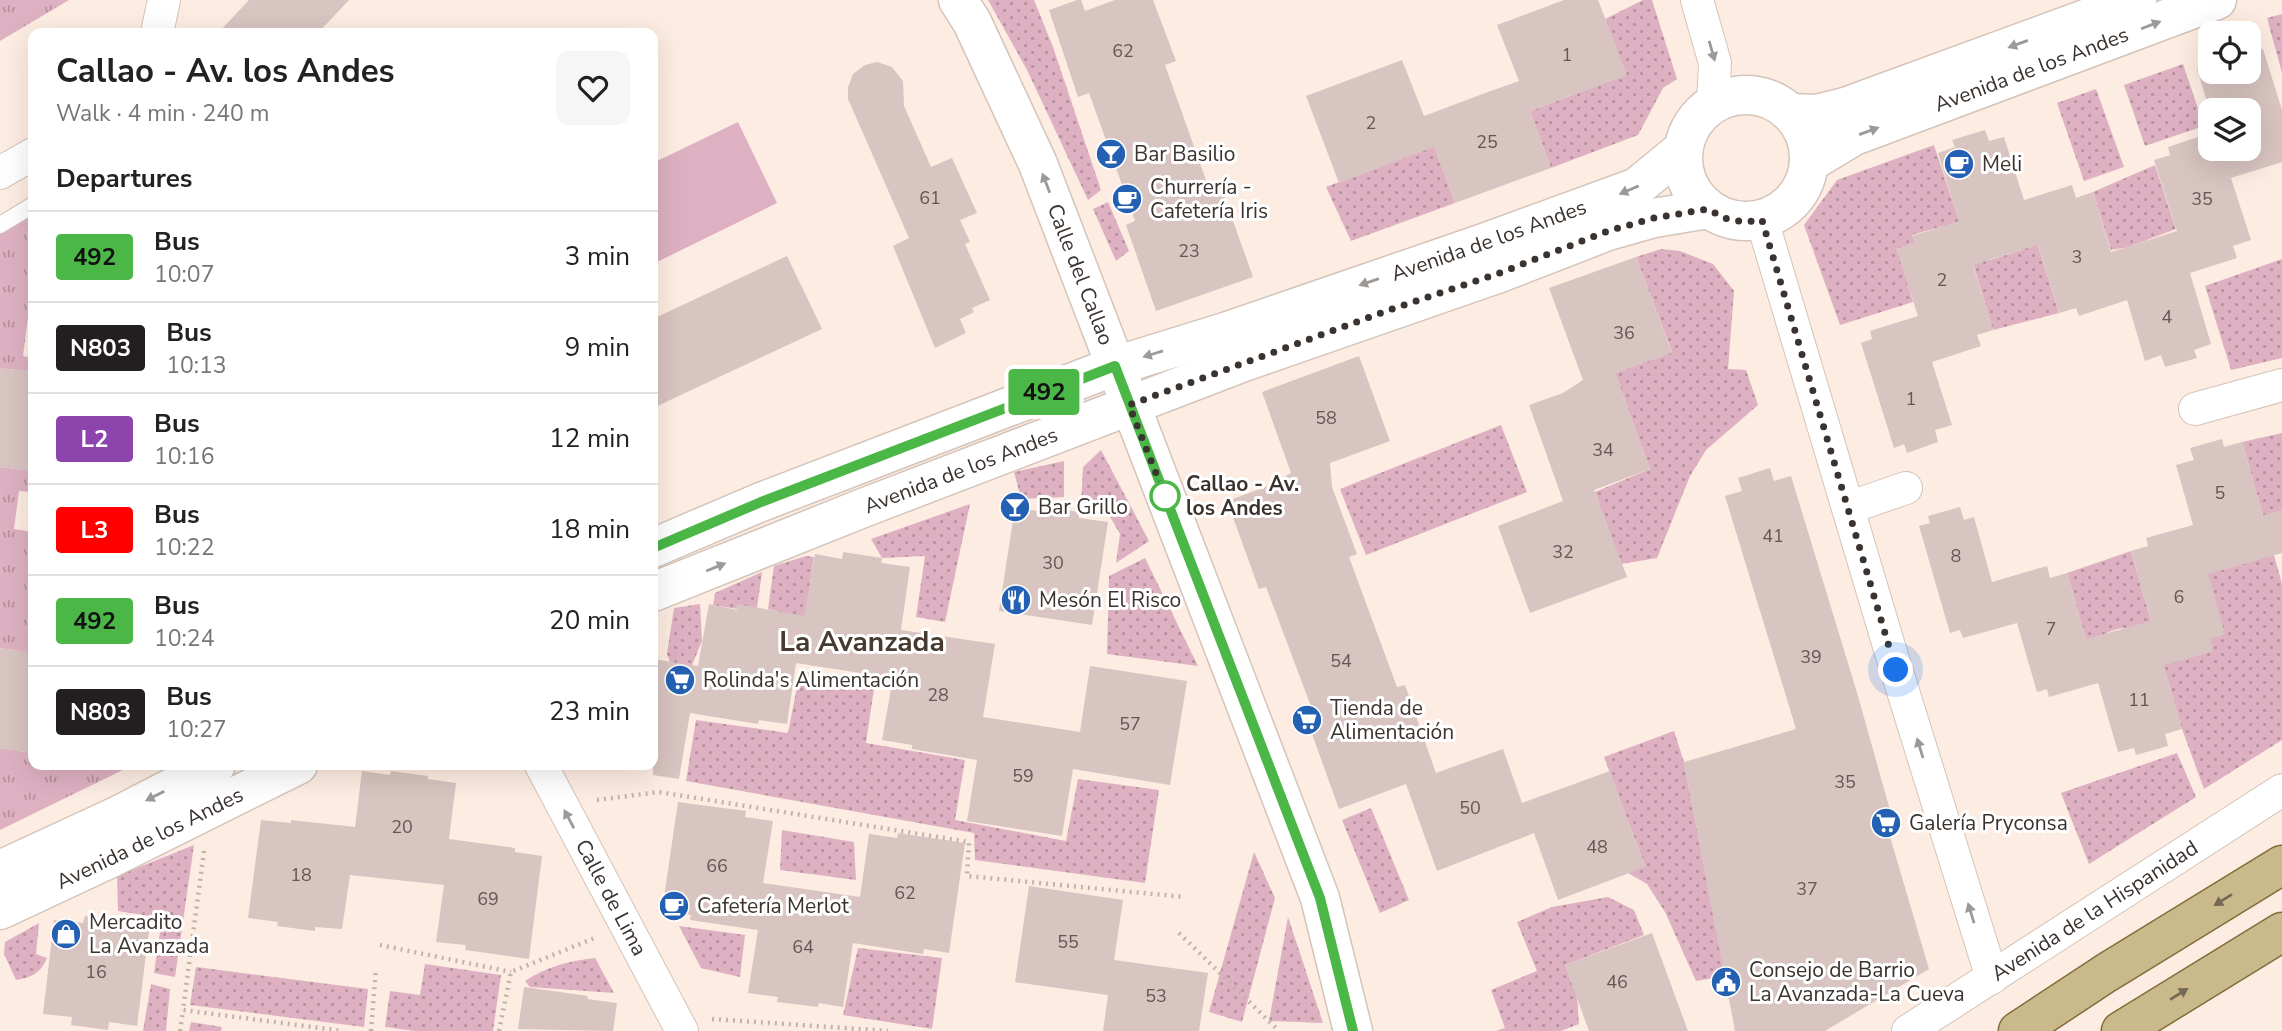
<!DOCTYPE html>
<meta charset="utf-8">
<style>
body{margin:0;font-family:"Nunito Sans",sans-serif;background:#f6f6f6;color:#222;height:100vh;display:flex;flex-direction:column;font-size:26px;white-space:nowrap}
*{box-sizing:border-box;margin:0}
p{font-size:23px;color:#767676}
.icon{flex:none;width:38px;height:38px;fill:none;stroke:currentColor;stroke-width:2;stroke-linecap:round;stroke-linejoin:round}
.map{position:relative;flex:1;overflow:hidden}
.side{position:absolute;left:28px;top:28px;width:630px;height:742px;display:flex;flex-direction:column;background:#fff;border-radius:14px;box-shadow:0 7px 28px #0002}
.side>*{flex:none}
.badge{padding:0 14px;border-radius:5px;font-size:24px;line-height:46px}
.fabs{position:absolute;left:2198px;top:21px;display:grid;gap:14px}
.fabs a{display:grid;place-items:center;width:63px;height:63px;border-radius:14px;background:#fff;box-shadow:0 7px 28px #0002;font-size:35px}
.you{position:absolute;width:35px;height:35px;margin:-18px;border:5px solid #fff;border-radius:50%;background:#1a73e8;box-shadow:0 0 0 10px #1a73e833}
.map>.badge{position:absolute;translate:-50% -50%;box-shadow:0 0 0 4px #fff}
h2{padding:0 28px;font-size:26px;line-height:63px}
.round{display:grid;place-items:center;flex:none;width:74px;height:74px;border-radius:14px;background:#f6f6f6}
.summary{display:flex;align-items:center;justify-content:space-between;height:119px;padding:0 28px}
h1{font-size:33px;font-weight:700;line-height:52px}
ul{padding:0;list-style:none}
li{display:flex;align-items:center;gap:21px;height:91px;padding:0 28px;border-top:2px solid #e0e0e0}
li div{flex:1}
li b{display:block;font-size:26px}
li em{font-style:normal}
li .badge{min-width:77px;font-weight:700;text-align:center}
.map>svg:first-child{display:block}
</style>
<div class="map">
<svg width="2282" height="1031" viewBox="0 0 2282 1031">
<defs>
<pattern id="park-tufts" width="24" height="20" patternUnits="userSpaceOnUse" patternTransform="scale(1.75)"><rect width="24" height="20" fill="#deb1c2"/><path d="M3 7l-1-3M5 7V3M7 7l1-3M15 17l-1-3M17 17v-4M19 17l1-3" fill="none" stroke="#b5919e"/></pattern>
<pattern id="garden-dots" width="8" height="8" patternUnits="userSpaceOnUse" patternTransform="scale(1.75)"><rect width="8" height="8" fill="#deb1c2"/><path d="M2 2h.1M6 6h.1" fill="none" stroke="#b5919e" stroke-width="1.8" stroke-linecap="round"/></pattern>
</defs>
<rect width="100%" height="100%" fill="#fdece1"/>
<path fill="#deb1c2" d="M738 122 777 203 653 264V163Z"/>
<path fill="url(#park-tufts)" d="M0 0H69L0 41Z
M33 199V278L23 356 33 358V372L0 368V219Z
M0 467 33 471 31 492 19 491 14 529 33 532V653L0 648Z
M0 748 33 753V765H133L0 830Z"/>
<path fill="url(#garden-dots)" d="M988 0H1034L1053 47 1101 190 1088 200 1027 70Z
M1643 0H1652L1677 79 1663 88 1638 135 1551 168 1530 111 1626 75 1605 19Z
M2282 14V73L2267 18Z
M2183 64 2204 126 2145 146 2124 85Z
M2096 89 2124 167 2084 181 2057 103Z
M1934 145 1963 232 1943 226 1912 235 1915 243 1897 249 1913 302 1840 325 1804 225 1837 180Z
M1434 146 1455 203 1351 241 1326 187Z
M2155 165 2176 229 2128 247 2111 250 2093 192Z
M1108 202 1129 251 1116 261 1093 209Z
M2034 233 2059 313 1993 330 1971 257 1990 260 2022 250Z
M1661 249 1680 251 1713 264 1734 291 1728 369 1746 370 1758 405 1706 450 1690 476 1657 558 1621 564 1595 492 1650 469 1615 373 1672 352 1636 257Z
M2282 259V358L2231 370 2205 286Z
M1501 425 1527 492 1366 555 1340 489Z
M2282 433V510L2265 522 2242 442Z
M1101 450 1149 541 1116 563 1120 534 1106 510 1081 505 1083 467Z
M1064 461V497L1021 499 1014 472Z
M970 504 945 622 916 617 925 556 882 558 871 539Z
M2272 548 2282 584V740L2204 789 2182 729 2161 657 2181 660 2212 651 2210 639 2204 562 2225 569 2257 560Z
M2131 551 2154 632C2125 624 2111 627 2088 646L2067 573Z
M806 556 814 557 809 590 815 621 768 609 774 566Z
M1145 558 1198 666 1107 654 1109 576Z
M762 572 757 608 737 605V609L713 605 715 593Z
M700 604 702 641 690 670 670 662 667 654 674 608Z
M800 671 875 682 866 743 965 760 955 820 1066 841 1078 779 1159 790 1145 883 975 860 974 833 686 781 696 720 788 733Z
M1674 731 1684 762 1725 976 1696 981 1665 912 1647 884 1628 873 1645 866 1604 757Z
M2177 753 2196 797 2089 864 2061 793Z
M1371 808 1409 900 1380 913 1342 820Z
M782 830 854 842 856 880 780 870Z
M194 845 175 977 154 973 162 918 118 911 117 876Z
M1254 852 1275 898 1242 1022 1209 1012Z
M1608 897 1634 910 1644 935 1565 965 1577 997 1579 1024 1561 1031H1496L1505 1028 1491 990 1537 971 1517 922 1552 907Z
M1288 917 1323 1023 1269 1021Z
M39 923 36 954 47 958C41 973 31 978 16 980L4 954 5 942Z
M679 926 745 935 740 977 701 968Z
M858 948 942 958 932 1029 843 1015Z
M595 958 614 993 530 987 525 981C548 966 569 961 595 958Z
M425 964 501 975 493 1031H415L385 1027 390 991 420 995Z
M196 967 368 989 364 1027 190 1005Z
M151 984 170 989 166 1031H143Z
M191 1022 222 1027 221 1031H189Z"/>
<path fill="#d8c4c1" d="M249 0H349L318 33H218Z
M1077 0H1081L1085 11 1115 0H1153L1176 61 1165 65 1211 194 1222 190 1253 277 1156 311 1126 225 1135 221 1111 154 1089 93 1078 97 1049 10Z
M1564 0H1598L1627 75 1530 111 1551 168 1455 203 1434 147 1339 183 1306 96 1402 60 1424 116 1488 92 1519 81 1497 25Z
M2263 49 2282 110V162L2231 178 2251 240 2233 246 2237 258 2190 273 2211 344 2194 350 2197 358 2165 367 2161 355 2145 361 2127 300 2079 316 2076 308 2059 313 2038 245 1973 265 1993 330 1977 335 1981 346 1932 362 1952 425 1935 430 1938 442 1907 453 1904 444 1894 448 1861 343 1872 339 1870 331 1918 316 1896 249 1915 243 1912 236 1959 221 1938 153 1955 147 1952 140 1985 130 1989 141 2004 137 2024 200 2072 185 2076 198 2093 192 2111 252 2177 231 2154 160 2170 155 2168 147 2210 133V149H2249V110L2210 112 2197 69 2210 65V72H2249V53Z
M877 62 892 67 903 81 904 106 931 167 952 158 977 213 960 220 970 242 965 244 990 300 972 308 974 312 960 319 966 333 935 348 893 246 909 238 848 99V87L853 74 865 65Z
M787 256 822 329 653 408V319Z
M1636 257 1672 353 1615 373 1650 469 1594 490 1627 577 1530 613 1498 526 1563 501 1529 405 1563 393 1583 380 1549 288Z
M1359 356 1390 441 1330 463 1332 487 1357 554 1349 557 1397 687 1405 685 1436 773 1503 749 1522 803 1610 771 1645 867 1558 900 1534 833 1437 871 1406 784 1339 809 1307 720 1315 717 1266 587 1259 589 1227 501 1271 485 1291 473 1262 392Z
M0 368 33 372V471L0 467Z
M2222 439 2224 447 2242 442 2263 515 2282 510V553L2208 574 2225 634 2210 639 2213 651 2164 665 2182 729 2165 734 2168 746 2136 755 2134 748 2118 752 2098 683 2049 697 2047 689 2037 692 2017 623 1963 638 1960 630 1950 633 1919 526 1930 523 1928 516 1960 507 1964 520 1974 517 1992 582 2047 566 2050 578 2067 573 2086 639 2151 621 2131 551 2148 546 2146 538 2193 525 2176 465 2194 460 2190 448Z
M1770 468 1774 481 1791 476 1858 696 1893 821 1886 823 1929 969 1825 1031H1735L1684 762 1796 729 1725 496 1742 491 1738 478Z
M1043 506 1079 512V518L1108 522 1092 625 999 611 1015 507 1043 512Z
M843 552 882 558 881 563 910 567 901 630 995 644 983 717 1080 732 1090 666 1187 681 1170 785 1073 769 1062 836 967 821 977 760 912 749V745L882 740 893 678 796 663 787 724 759 720 758 724 690 713 679 779 653 775V659L698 666 709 604 737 610V604L804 616 815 554 842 559Z
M0 648 33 653V753L0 748Z
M362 771 390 775 391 771 428 776V779L456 783 449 839 515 848V852L542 856 529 959 465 950 466 945 436 942 444 885 350 875 342 929 315 927V931L277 926 278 922 248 918 261 820 291 823V820L355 827Z
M678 802 746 811 745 817 773 821 763 883 860 897 869 834 897 838 898 833 965 843 949 953 924 949 923 954 853 943 843 1007 819 1003 818 1007 777 1002 778 997 748 993 758 930 690 920 691 915 662 911Z
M1029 886 1123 900 1114 960 1208 973 1199 1031H1103L1108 995 1015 982Z
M85 916 122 921 121 927 149 931 137 1026 109 1022 108 1030 71 1025 72 1017 43 1014 54 920 83 923Z
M1652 933 1688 1031H1589L1565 965Z
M524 987 588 996 587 999 617 1003 613 1031 518 1029Z"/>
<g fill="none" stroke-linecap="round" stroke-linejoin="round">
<g stroke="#d4c4b9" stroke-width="18">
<path id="lane" d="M0 225 33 205"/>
</g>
<g stroke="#d4c4b9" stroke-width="34">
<g id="street">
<path d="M1697 0 1715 63 1713 103"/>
<path d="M157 33 164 0"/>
<path d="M0 173 33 154"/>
<path d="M1762 220 1889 646 1992 978"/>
<path d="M2195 409 2282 385"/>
<path d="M1848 508 1906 488"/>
<path id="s1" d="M541 765 682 1031"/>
<path id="s2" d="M1908 1031 2282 790"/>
</g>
</g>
<g stroke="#d4c4b9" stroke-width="41">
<g id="secondary">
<path id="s3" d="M958 0 972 22 1038 164 1320 898 1353 1031"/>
<circle cx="1746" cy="158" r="63"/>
<path d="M1791 113 1817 114 1845 107 2137 0"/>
<path id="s4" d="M1809 163 1854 136 2217 0"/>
<path id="s5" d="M653 548 761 502 1115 366 1225 332 1481 244 1637 187 1683 149"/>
<path id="s6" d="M653 592 863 508 1241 363 1497 274 1608 231 1654 218 1708 209"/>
<path d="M0 870 119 815 216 765"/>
<path id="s7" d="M0 910 111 858 298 765"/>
</g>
</g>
<g stroke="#816d39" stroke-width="41">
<path id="primary" d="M2018 1031 2106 973 2282 865
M2121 1031 2282 932"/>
</g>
<path stroke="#c1b3aa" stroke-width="4.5" stroke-dasharray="2 5" stroke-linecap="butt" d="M597 800 659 792 969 842 967 876 1184 897
M204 851 183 1010 343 1031
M1179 933 1279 1031
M380 945 511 972
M712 1019 888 1031
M180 1031 183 1010
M371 1031 376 969
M499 1031 511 972 597 937"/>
<use href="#lane" stroke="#fff" stroke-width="16"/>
<use href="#street" stroke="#fff" stroke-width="32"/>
<use href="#secondary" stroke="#fff" stroke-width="38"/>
<use href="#primary" stroke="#caba8b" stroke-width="38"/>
</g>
<defs><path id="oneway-solid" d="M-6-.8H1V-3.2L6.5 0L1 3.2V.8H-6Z" transform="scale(1.75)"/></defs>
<g fill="#9c9997">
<use href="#oneway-solid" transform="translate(2151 25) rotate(-21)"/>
<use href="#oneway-solid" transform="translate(2018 44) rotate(160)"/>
<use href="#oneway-solid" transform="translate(1712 51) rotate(74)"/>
<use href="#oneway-solid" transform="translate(1869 131) rotate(-20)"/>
<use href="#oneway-solid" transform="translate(1046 183) rotate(-111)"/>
<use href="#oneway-solid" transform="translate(1629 190) rotate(157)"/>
<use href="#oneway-solid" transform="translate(1369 282) rotate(161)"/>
<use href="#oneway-solid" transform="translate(1153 354) rotate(163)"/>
<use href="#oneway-solid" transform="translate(716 567) rotate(-22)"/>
<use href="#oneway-solid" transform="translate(1920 748) rotate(-107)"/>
<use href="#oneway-solid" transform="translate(155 796) rotate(153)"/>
<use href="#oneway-solid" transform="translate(569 819) rotate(-118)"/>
<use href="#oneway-solid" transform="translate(1971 913) rotate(-107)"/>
</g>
<g fill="#746954">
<use href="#oneway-solid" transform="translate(2223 900) rotate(148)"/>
<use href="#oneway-solid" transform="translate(2179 994) rotate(-32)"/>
</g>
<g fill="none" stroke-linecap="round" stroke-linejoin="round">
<g stroke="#fff" stroke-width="16">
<path id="line" d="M653 548 761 502 1115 366 1320 898 1353 1031"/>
</g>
<use href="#line" stroke="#4ab747" stroke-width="10"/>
<path stroke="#3a332f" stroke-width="7" stroke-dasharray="0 12.6" d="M1165 496 1129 405 1392 309 1497 274 1608 231 1654 218 1708 209 1724 218 1743 222 1762 220 1896 670"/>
</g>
<defs>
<g id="bar-disc" transform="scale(1.575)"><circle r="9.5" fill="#2461b3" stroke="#fff"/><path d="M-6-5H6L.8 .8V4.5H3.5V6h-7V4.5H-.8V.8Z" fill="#fff"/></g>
<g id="cafe-disc" transform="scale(1.575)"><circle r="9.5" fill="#2461b3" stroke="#fff"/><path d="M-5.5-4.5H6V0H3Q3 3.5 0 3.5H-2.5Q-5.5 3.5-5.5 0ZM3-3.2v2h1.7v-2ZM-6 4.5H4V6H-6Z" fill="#fff"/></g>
<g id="restaurant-disc" transform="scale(1.575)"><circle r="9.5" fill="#2461b3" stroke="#fff"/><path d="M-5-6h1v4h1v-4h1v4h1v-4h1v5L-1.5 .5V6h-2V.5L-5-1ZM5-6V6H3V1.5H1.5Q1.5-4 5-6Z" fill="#fff"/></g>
<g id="supermarket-disc" transform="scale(1.575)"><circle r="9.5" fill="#2461b3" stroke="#fff"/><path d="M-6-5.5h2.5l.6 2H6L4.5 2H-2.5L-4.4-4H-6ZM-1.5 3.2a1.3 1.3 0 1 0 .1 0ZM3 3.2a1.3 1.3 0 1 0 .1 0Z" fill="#fff"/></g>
<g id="shop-disc" transform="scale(1.575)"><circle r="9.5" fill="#2461b3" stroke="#fff"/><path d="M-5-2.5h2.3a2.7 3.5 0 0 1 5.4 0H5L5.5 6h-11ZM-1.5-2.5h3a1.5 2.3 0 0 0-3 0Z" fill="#fff"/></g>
<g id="civic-disc" transform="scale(1.575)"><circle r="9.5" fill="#2461b3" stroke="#fff"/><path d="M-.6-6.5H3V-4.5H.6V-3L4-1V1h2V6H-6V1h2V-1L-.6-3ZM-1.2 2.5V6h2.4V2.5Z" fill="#fff"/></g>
</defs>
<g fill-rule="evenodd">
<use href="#bar-disc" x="1111" y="154"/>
<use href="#cafe-disc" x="1959" y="164"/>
<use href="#cafe-disc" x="1127" y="199"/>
<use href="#bar-disc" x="1015" y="507"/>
<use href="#restaurant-disc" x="1016" y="600"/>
<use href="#supermarket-disc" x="680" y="680"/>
<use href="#supermarket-disc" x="1307" y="720"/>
<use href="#supermarket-disc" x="1886" y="823"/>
<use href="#cafe-disc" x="674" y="906"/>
<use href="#shop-disc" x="66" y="934"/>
<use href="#civic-disc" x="1726" y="982"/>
</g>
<circle fill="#fff" stroke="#4ab747" stroke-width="3.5" cx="1165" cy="496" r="14"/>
<g text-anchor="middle" stroke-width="6" stroke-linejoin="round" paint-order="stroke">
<g font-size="18" fill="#625754">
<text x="1123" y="57">62</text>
<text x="1567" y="61">1</text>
<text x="1371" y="129">2</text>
<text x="1487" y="148">25</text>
<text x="930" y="204">61</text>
<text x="2202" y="205">35</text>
<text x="1189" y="257">23</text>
<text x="2077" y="263">3</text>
<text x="1942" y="286">2</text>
<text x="2167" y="323">4</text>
<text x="1624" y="339">36</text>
<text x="1911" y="405">1</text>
<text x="1326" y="424">58</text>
<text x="1603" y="456">34</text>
<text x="2220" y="499">5</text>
<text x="1773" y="542">41</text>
<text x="1563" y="558">32</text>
<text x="1956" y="562">8</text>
<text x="1053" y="569">30</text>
<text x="2179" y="603">6</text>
<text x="2051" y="635">7</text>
<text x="1811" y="663">39</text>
<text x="1341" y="667">54</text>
<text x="938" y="701">28</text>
<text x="2139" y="706">11</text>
<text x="1130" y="730">57</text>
<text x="1023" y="782">59</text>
<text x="1845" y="788">35</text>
<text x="1470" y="814">50</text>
<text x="402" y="833">20</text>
<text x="1597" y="853">48</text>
<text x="717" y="872">66</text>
<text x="301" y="881">18</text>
<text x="1807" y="895">37</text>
<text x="905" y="899">62</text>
<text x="488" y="905">69</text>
<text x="1068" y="948">55</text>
<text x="803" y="953">64</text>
<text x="96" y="978">16</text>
<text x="1617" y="988">46</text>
<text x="1156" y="1002">53</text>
</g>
<g font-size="21" fill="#3a332f" stroke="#fff">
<text dy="7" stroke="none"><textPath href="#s4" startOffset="242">Avenida de los Andes</textPath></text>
<text dy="7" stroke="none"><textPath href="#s5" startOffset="891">Avenida de los Andes</textPath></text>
<text dy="7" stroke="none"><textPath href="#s3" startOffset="301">Calle del Callao</textPath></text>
<text dy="7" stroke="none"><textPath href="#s6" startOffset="331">Avenida de los Andes</textPath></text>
<text dy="7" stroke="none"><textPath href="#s7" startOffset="166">Avenida de los Andes</textPath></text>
<text dy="7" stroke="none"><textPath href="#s1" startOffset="150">Calle de Lima</textPath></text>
<text dy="7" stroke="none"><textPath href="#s2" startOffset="222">Avenida de la Hispanidad</textPath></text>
</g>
<g font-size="21" fill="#3a332f" stroke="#fff" text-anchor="start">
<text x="1134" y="161">Bar Basilio</text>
<text x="1982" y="171">Meli</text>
<text x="1150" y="194">Churrería -<tspan x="1150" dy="24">Cafetería Iris</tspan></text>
<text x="1038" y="514">Bar Grillo</text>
<text x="1039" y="607">Mesón El Risco</text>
<text x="703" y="687">Rolinda's Alimentación</text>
<text x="1330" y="715">Tienda de<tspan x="1330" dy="24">Alimentación</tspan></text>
<text x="1909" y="830">Galería Pryconsa</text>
<text x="697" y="913">Cafetería Merlot</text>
<text x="89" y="929">Mercadito<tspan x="89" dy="24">La Avanzada</tspan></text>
<text x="1749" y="977">Consejo de Barrio<tspan x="1749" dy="24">La Avanzada-La Cueva</tspan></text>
</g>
<g font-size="21" font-weight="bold" fill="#3a332f" stroke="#fff" text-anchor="start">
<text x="1186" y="491">Callao - Av.<tspan x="1186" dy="24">los Andes</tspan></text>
</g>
<g font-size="28" font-weight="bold" fill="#473a31" stroke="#fff">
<text x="862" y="651">La Avanzada</text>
</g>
</g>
</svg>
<div class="fabs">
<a><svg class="icon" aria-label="locate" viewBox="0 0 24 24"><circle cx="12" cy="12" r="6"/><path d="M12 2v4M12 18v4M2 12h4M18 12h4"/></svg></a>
<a><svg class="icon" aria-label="layers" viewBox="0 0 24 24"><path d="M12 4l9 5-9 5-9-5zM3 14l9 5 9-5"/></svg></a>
</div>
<div class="you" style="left:1896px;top:670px"></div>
<b class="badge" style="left:1044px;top:392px;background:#4ab747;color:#111">492</b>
<section class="side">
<div class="summary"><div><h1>Callao - Av. los Andes</h1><p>Walk · 4 min · 240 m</p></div><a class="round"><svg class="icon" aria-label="heart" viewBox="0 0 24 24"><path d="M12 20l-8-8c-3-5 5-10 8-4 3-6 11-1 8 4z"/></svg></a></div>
<h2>Departures</h2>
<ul>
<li><span class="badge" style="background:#4ab747;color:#111">492</span><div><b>Bus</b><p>10:07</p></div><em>3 min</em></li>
<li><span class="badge" style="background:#231f20;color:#fff">N803</span><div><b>Bus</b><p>10:13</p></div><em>9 min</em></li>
<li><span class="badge" style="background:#8e44ad;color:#fff">L2</span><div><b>Bus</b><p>10:16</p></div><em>12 min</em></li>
<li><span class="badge" style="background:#f00;color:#fff">L3</span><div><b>Bus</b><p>10:22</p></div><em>18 min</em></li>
<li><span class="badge" style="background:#4ab747;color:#111">492</span><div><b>Bus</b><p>10:24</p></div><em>20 min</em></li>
<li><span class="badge" style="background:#231f20;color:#fff">N803</span><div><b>Bus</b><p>10:27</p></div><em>23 min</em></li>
</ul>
</section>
</div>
